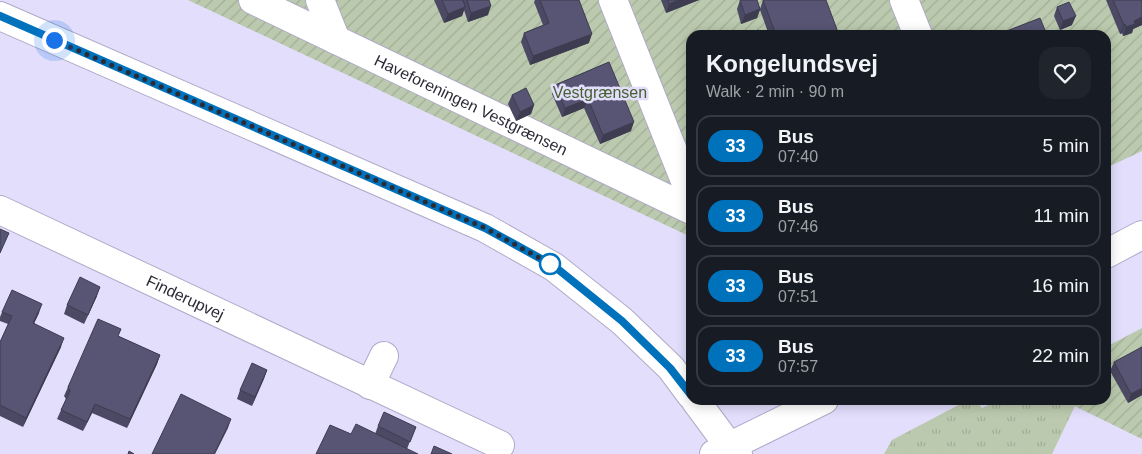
<!DOCTYPE html>
<meta charset="utf-8">
<style>
body{margin:0;font-family:Helvetica,sans-serif;background:#20242c;color:#f1f3f6;height:100vh;display:flex;flex-direction:column;font-size:19px;white-space:nowrap}
*{box-sizing:border-box;margin:0}
p{font-size:16px;color:#9ea1a6}
.icon{flex:none;width:28px;height:28px;fill:none;stroke:currentColor;stroke-width:2;stroke-linecap:round;stroke-linejoin:round}
.map{position:relative;flex:1;overflow:hidden}
.details{position:absolute;left:686px;top:30px;width:425px;height:375px;display:flex;flex-direction:column;background:#171b24;border-radius:15px;box-shadow:0 2px 12px #0003}
.details>*{flex:none}
.badge{padding:0 10px;border-radius:16px;font-size:18px;line-height:32px}
.you{position:absolute;width:25px;height:25px;margin:-12px;border:4px solid #fff;border-radius:50%;background:#1a73e8;box-shadow:0 0 0 8px #1a73e833}
.map>.badge{position:absolute;translate:-50% -50%;box-shadow:0 0 0 2px #fff}
.round{display:grid;place-items:center;flex:none;width:52px;height:52px;border-radius:15px;background:#20242c}
.head{display:flex;align-items:center;justify-content:space-between;height:85px;padding:0 20px}
h1{font-size:24px;font-weight:600;line-height:38px}
ul{padding:0;list-style:none}
li{display:flex;align-items:center;gap:15px;height:62px;margin:0 10px 8px;padding:0 10px;border:2px solid #363941;border-radius:15px}
li div{flex:1}
li b{display:block;font-size:19px}
li em{font-style:normal}
li .badge{min-width:55px;font-weight:700;text-align:center}
.map>svg:first-child{display:block}
</style>
<div class="map">
<svg width="1142" height="454" viewBox="0 0 1142 454">
<defs>
<pattern id="grass-tufts" width="24" height="20" patternUnits="userSpaceOnUse" patternTransform="scale(1.25)"><rect width="24" height="20" fill="#bbcaae"/><path d="M3 7l-1-3M5 7V3M7 7l1-3M15 17l-1-3M17 17v-4M19 17l1-3" fill="none" stroke="#a1ae96"/></pattern>
<pattern id="garden-furrows" width="10" height="10" patternUnits="userSpaceOnUse" patternTransform="scale(1.25)"><rect width="10" height="10" fill="#bbcaae"/><path d="M-1 1l2-2M0 10L10 0M9 11l2-2" fill="none" stroke="#a1ae96"/></pattern>
</defs>
<rect width="100%" height="100%" fill="#e2defc"/>
<path fill="url(#grass-tufts)" d="M968 400H975L982 408 999 400H1062L1075 406 1052 454H884L892 440Z"/>
<path fill="url(#garden-furrows)" d="M188 0H1142V151L1106 168V35H691V237Z
M1142 328V439L1062 400H1106V347Z"/>
<g fill="none" stroke-linecap="round" stroke-linejoin="round">
<g stroke="#afaac7" stroke-width="30">
<g id="minor">
<path id="s1" d="M253 0 691 210"/>
<path d="M320 0 336 40"/>
<path d="M613 0 691 196"/>
<path d="M904 0 918 35"/>
<path d="M0 16 485 228 554 267 622 321 671 368 691 395"/>
<path id="s2" d="M0 210 500 445"/>
<path d="M1106 254 1142 235"/>
<path d="M370 385 384 356"/>
<path d="M695 400 729 446 738 454"/>
<path d="M714 454 824 400"/>
</g>
</g>
<use href="#minor" stroke="#fff" stroke-width="28"/>
</g>
<path fill="#4b4963" d="M434 0H489L488 15 468 22 464 10 462 16 444 23Z
M535 0H579L589 43 530 65 521 42 524 33 543 25 534 2Z
M661 0H699L666 13Z
M740 0 760 9 763 0 839 35H769L760 10 757 18 741 24 737 9Z
M1106 0H1142V25L1133 29 1132 33 1123 36 1122 33 1120 34Z
M1057 7 1072 25 1060 30 1054 16Z
M609 62 631 131 600 144 584 108 562 117 552 94 555 85Z
M512 95 534 105 531 114 516 121 508 104Z
M97 296 84 324 64 314 67 305Z
M2 312 39 313 34 323 61 347 23 427 0 416V342L8 324 0 321V317Z
M118 336 160 355 157 364 127 428 92 413 83 431 57 419 66 399 64 396 68 387Z
M1114 362 1142 395 1128 403 1110 371Z
M267 370 252 406 237 399 240 390Z
M378 426 412 436 407 449 351 434H375Z"/>
<path fill="#3d3c50" d="M679 0H699L666 13 669 4Z
M491 6 488 15 468 22 471 13Z
M465 7 462 16 444 23 448 14Z
M760 9 757 18 741 24 745 15Z
M1076 16 1072 25 1060 30 1063 21Z
M1142 17V25L1133 29 1132 33 1123 36 1126 27 1134 21Z
M1125 24 1122 33 1120 34 1124 25Z
M592 34 589 43 530 65 533 56Z
M588 99 584 108 562 117 565 108Z
M534 105 531 114 516 121 520 112Z
M634 122 631 131 600 144 603 135Z
M100 287 97 296 84 324 88 315Z
M42 304 39 313 30 332 33 323Z
M64 338 61 347 23 427 26 418Z
M160 355 157 364 127 428 130 419Z
M267 370 264 379 252 406 255 397Z
M1142 388V395L1128 403 1131 394Z
M95 404 92 413 83 431Z
M231 419 228 428 215 454H214Z"/>
<path fill="#575573" stroke="#3d3c50" d="M442 0H463L465 7 448 14Z
M467 0H489L491 6 471 13Z
M540 0H579L592 34 533 56 524 33 549 23Z
M668 0H679L669 4Z
M740 0H757L760 9 745 15Z
M763 0H826L839 35H776Z
M1113 0H1142V17L1134 21 1135 24 1126 27 1125 24 1124 25Z
M1069 2 1076 16 1063 21 1057 7Z
M1040 18 1047 35H999V34Z
M758 30 760 35H746Z
M609 62 634 122 603 135 588 99 565 108 555 85Z
M526 88 534 105 520 112 512 95Z
M0 229 9 233 0 253Z
M80 277 100 287 88 315 67 305Z
M12 290 42 304 33 323 64 338 26 418 0 405V342L12 316 2 312Z
M98 319 121 329 118 336 160 355 130 419 95 404 87 422 61 410 70 391 68 387Z
M1142 347V388L1131 394 1114 362Z
M252 363 267 370 255 397 240 390Z
M181 394 231 419 214 454H152Z
M384 412 416 427 410 442 378 426Z
M356 424 418 454H316L330 425 351 434Z
M434 446 452 454H431Z
M129 451 134 454H128Z"/>
<g fill="none" stroke-linecap="round" stroke-linejoin="round">
<g stroke="#fff" stroke-width="11">
<path id="line" d="M0 16 485 228 554 266 622 321 670 368 691 395"/>
</g>
<use href="#line" stroke="#0072bc" stroke-width="8"/>
<path stroke="#2b2a35" stroke-width="5" stroke-dasharray="0 9" d="M54 40 485 228 554 266 550 264"/>
</g>
<circle fill="#fff" stroke="#0072bc" stroke-width="2.5" cx="550" cy="264" r="10"/>
<g text-anchor="middle" stroke-width="5" stroke-linejoin="round" paint-order="stroke">
<g font-size="16" fill="#47602f" stroke="#e2defc">
<text x="600" y="98">Vestgrænsen</text>
</g>
<g font-size="16" fill="#2b2a35" stroke="#e2defc">
<text dy="6" stroke="none"><textPath href="#s1" startOffset="242">Haveforeningen Vestgrænsen</textPath></text>
<text dy="6" stroke="none"><textPath href="#s2" startOffset="205">Finderupvej</textPath></text>
</g>
</g>
</svg>
<div class="you" style="left:54px;top:40px"></div>
<section class="details">
<div class="head"><div><h1>Kongelundsvej</h1><p>Walk · 2 min · 90 m</p></div><a class="round"><svg class="icon" aria-label="heart" viewBox="0 0 24 24"><path d="M12 20l-8-8c-3-5 5-10 8-4 3-6 11-1 8 4z"/></svg></a></div>
<ul>
<li><span class="badge" style="background:#0072bc;color:#fff">33</span><div><b>Bus</b><p>07:40</p></div><em>5 min</em></li>
<li><span class="badge" style="background:#0072bc;color:#fff">33</span><div><b>Bus</b><p>07:46</p></div><em>11 min</em></li>
<li><span class="badge" style="background:#0072bc;color:#fff">33</span><div><b>Bus</b><p>07:51</p></div><em>16 min</em></li>
<li><span class="badge" style="background:#0072bc;color:#fff">33</span><div><b>Bus</b><p>07:57</p></div><em>22 min</em></li>
</ul>
</section>
</div>
